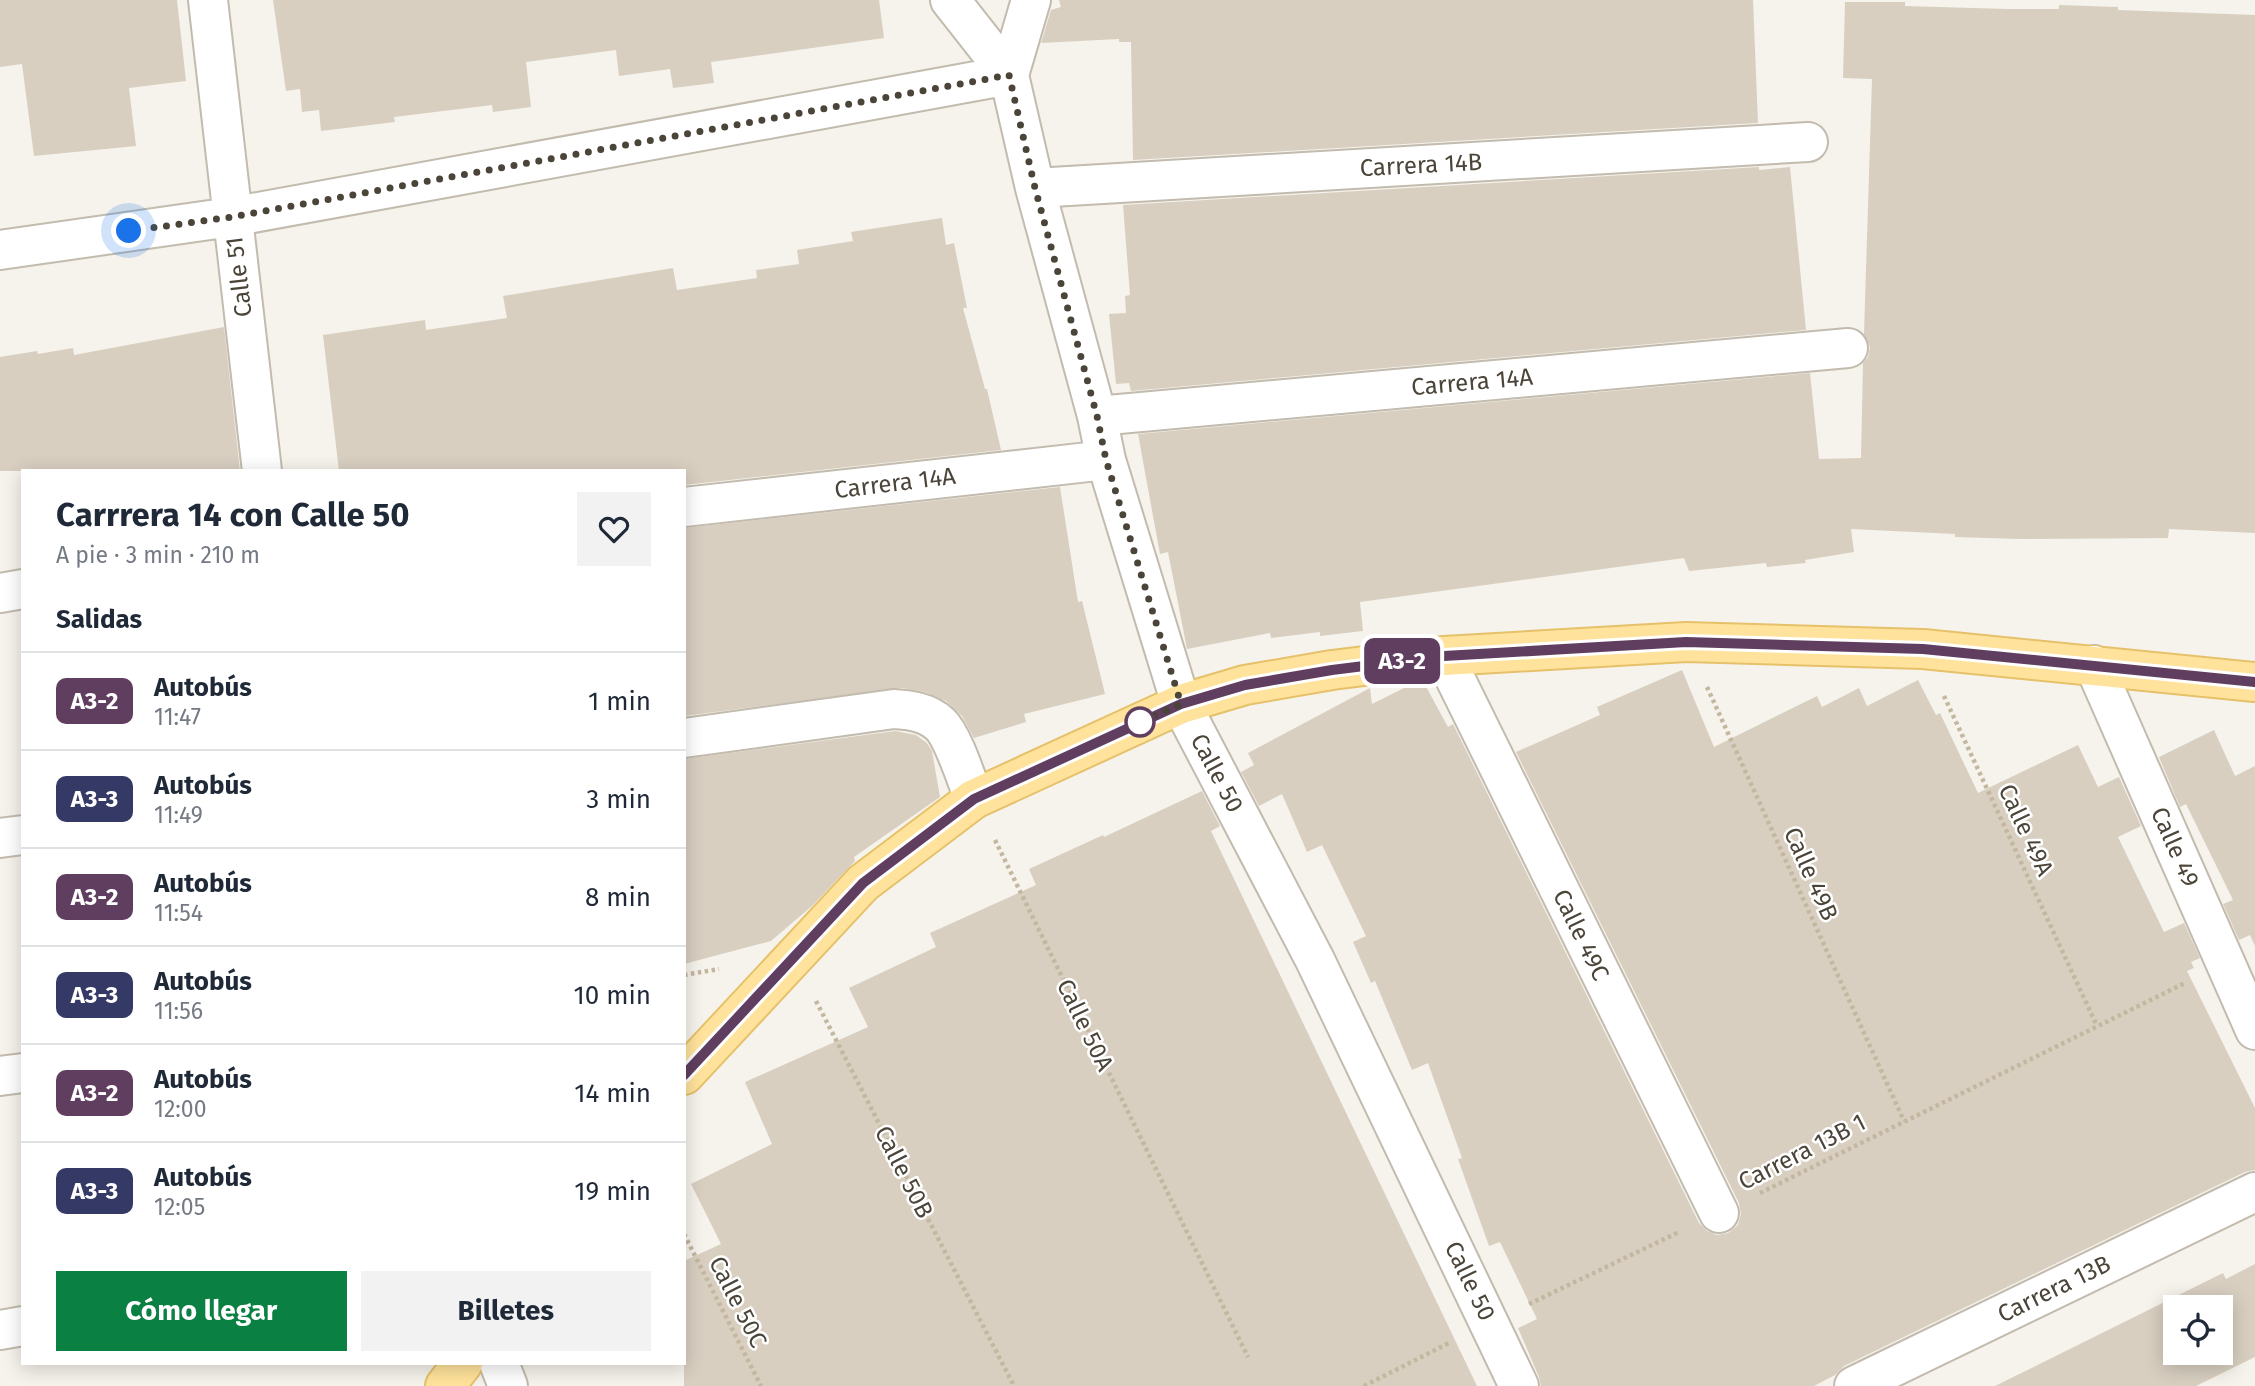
<!DOCTYPE html>
<html lang="es">
<meta charset="utf-8">
<style>
body{margin:0;font-family:"Fira Sans",sans-serif;background:#f2f2f3;color:#1f2937;height:100vh;display:flex;flex-direction:column;font-size:26px;white-space:nowrap}
*{box-sizing:border-box;margin:0}
p{font-size:23px;color:#747a83}
.icon{flex:none;width:38px;height:38px;fill:none;stroke:currentColor;stroke-width:2;stroke-linecap:round;stroke-linejoin:round}
.map{position:relative;flex:1;overflow:hidden}
.drawer{position:absolute;left:21px;top:469px;width:665px;height:896px;display:flex;flex-direction:column;background:#fff;border-radius:0px;box-shadow:0 4px 18px #0003}
.drawer>*{flex:none}
.badge{padding:0 14px;border-radius:10px;font-size:24px;line-height:46px}
.fabs{position:absolute;left:2163px;top:1295px;display:grid;gap:14px}
.fabs a{display:grid;place-items:center;width:70px;height:70px;border-radius:0px;background:#fff;box-shadow:0 4px 18px #0003;font-size:35px}
.you{position:absolute;width:35px;height:35px;margin:-18px;border:5px solid #fff;border-radius:50%;background:#1a73e8;box-shadow:0 0 0 10px #1a73e833}
.map>.badge{position:absolute;translate:-50% -50%;box-shadow:0 0 0 4px #fff}
h2{padding:0 35px;font-size:26px;line-height:63px}
.round{display:grid;place-items:center;flex:none;width:74px;height:74px;border-radius:0px;background:#f2f2f3}
.summary{display:flex;align-items:center;justify-content:space-between;height:119px;padding:0 35px}
h1{font-size:33px;font-weight:700;line-height:52px}
.cta{display:flex;gap:14px;margin-top:auto;padding:14px 35px}
.cta a{flex:1;height:80px;border-radius:0px;background:#0b8043;color:#fff;font-size:28px;font-weight:700;line-height:80px;text-align:center}
.cta a+a{background:#f2f2f3;color:#1f2937}
ul{padding:0;list-style:none}
li{display:flex;align-items:center;gap:21px;height:98px;padding:0 35px;border-top:2px solid #e0e1e3}
li div{flex:1}
li b{display:block;font-size:26px}
li em{font-style:normal}
li .badge{min-width:77px;font-weight:700;text-align:center}
.map>svg:first-child{display:block}
</style>
<div class="map">
<svg width="2255" height="1386" viewBox="0 0 2255 1386">
<rect width="100%" height="100%" fill="#f6f3ec"/>
<path fill="#d8cfc1" fill-rule="evenodd" d="M0 0H177L186 81 129 88 136 146 34 156 22 64 0 67Z
M273 0H879L884 38 711 62 714 83 673 88 670 69 619 76 616 50 526 62 531 107 493 112 492 105 394 117 395 122 321 131 319 110 302 112 300 89 286 91Z
M1059 0H1753L1758 123 1133 160 1131 42H1119V39L1041 43 1051 10 1061 7Z
M1845 2H1905V6L2008 9H2059V5L2118 7V10L2255 15V533L2169 529 2168 538 2019 539 1955 537V534L1851 529 1854 552 1805 560 1806 563 1767 567 1766 563 1689 571 1684 558 1360 602 1363 631 1320 636V632L1271 638 1270 633 1187 649 1168 552 1160 554 1138 434 1810 373 1819 459 1861 458 1863 363 1868 357 1870 347 1864 334 1872 79 1843 78Z
M1759 167V170L1790 167 1806 330 1131 391 1129 383 1116 384 1109 314 1126 313 1125 296 1130 295 1123 205Z
M942 218 946 245 954 243 967 308H963L985 389H987L1001 450 684 485V471H339L323 335 425 320 426 330 507 318 503 296 673 268 677 290 757 278 756 270 799 264 797 250 853 241 851 232Z
M224 327 240 471H0V357L37 351 38 354 73 348 74 355Z
M1060 487 1078 602 1082 601 1105 694 1024 714 1026 722 974 738 962 716 946 701 925 692 902 688 684 716V528Z
M1682 670 1714 747 1817 696 1822 707 1859 688 1867 706 1918 680 1936 715 1940 713 1978 793 2078 745 2098 787 2119 777 2141 826 2118 837 2164 932 2184 923 2200 958 2191 962 2194 968 2187 971 2255 1108V1170L2245 1172 1844 1366 1835 1375 1814 1386H1541L1539 1377 1518 1328 1537 1319 1500 1242 1489 1246 1458 1159 1462 1158 1428 1063 1412 1070 1375 981 1371 983 1353 942 1366 936 1322 845 1307 852 1282 794 1259 806 1241 772 1254 765 1248 753 1370 688 1372 704 1416 682 1423 681 1448 727 1453 724 1699 1223 1707 1231 1717 1235 1728 1233 1738 1225 1741 1214 1739 1203 1516 752 1600 715 1597 707Z
M2214 730 2235 776 2255 766V946L2250 935 2239 940 2223 904 2233 900 2186 804 2180 807 2159 757Z
M895 731 916 735 927 743 932 751 940 797 854 857 855 861 812 906 771 941 684 964V759Z
M1202 791 1220 826 1211 831 1477 1386H684V1261L721 1244 691 1184 772 1144 745 1082 868 1027 849 988 936 947 930 933 1036 885 1029 869 1103 835 1104 837Z
M2255 1264V1357L2196 1386H1995L2223 1273 2226 1279ZM2175 1307H2221V1353H2175Z"/>
<g fill="none" stroke-linecap="round" stroke-linejoin="round">
<g stroke="#c2bbae" stroke-width="42">
<path id="minor" d="M208 0 262 471
M950 0 1009 75
M1031 0 1009 75 1035 188 1097 416 1106 460 1181 704 1315 960 1519 1386
M1035 188 1808 142
M0 250 231 217 1009 75
M1097 416 1848 348
M684 507 1106 460
M0 593 23 589
M1444 656 1719 1213
M2094 665 2255 1030
M684 738 894 709C910 710 927 712 940 724 953 736 967 781 974 799
M0 838 23 835
M0 1076 23 1073
M0 1330 23 1326
M499 1363 508 1386
M1854 1386 2255 1192"/>
</g>
<g stroke="#e6c16a" stroke-width="42">
<path id="major" d="M684 1075 863 883 974 799 1181 704 1245 685 1332 670 1444 656 1686 642 1923 649 2255 682
M445 1386 463 1363"/>
</g>
<path stroke="#c4b79f" stroke-width="4.5" stroke-dasharray="3.5 3.5" stroke-linecap="butt" d="M1707 687 1904 1121
M1944 696 2097 1026
M995 840 1248 1357
M684 975 719 969
M816 1001 1014 1386
M1760 1193 2185 983
M684 1234 761 1386
M1529 1304 1679 1232
M1364 1386 1449 1343"/>
<use href="#minor" stroke="#fff" stroke-width="38"/>
<use href="#major" stroke="#ffe39c" stroke-width="38"/>
</g>
<g fill="none" stroke-linecap="round" stroke-linejoin="round">
<g stroke="#fff" stroke-width="16">
<path id="line" d="M684 1075 863 883 974 799 1181 704 1245 685 1332 670 1444 656 1686 642 1923 649 2255 682"/>
</g>
<use href="#line" stroke="#603e5f" stroke-width="10"/>
<path stroke="#4b4439" stroke-width="7" stroke-dasharray="0 12.6" d="M129 231 232 217 1009 75 1035 188 1097 416 1106 460 1181 704 1138 723 1140 722"/>
</g>
<circle fill="#fff" stroke="#603e5f" stroke-width="3.5" cx="1140" cy="722" r="14"/>
<g text-anchor="middle" stroke-width="5" stroke-linejoin="round" paint-order="stroke">
<g font-size="24" fill="#4b4439" stroke="#fff">
<text transform="translate(1421 165) rotate(-3)" y="8">Carrera 14B</text>
<text transform="translate(239 277) rotate(-97)" y="8">Calle 51</text>
<text transform="translate(1472 382) rotate(-5)" y="8">Carrera 14A</text>
<text transform="translate(895 483) rotate(-7)" y="8">Carrera 14A</text>
<text transform="translate(1217 773) rotate(62)" y="8">Calle 50</text>
<text transform="translate(2026 830) rotate(65)" y="8">Calle 49A</text>
<text transform="translate(2175 847) rotate(66)" y="8">Calle 49</text>
<text transform="translate(1811 874) rotate(66)" y="8">Calle 49B</text>
<text transform="translate(1581 935) rotate(64)" y="8">Calle 49C</text>
<text transform="translate(1085 1025) rotate(64)" y="8">Calle 50A</text>
<text transform="translate(1802 1152) rotate(-27)" y="8">Carrera 13B 1</text>
<text transform="translate(904 1172) rotate(63)" y="8">Calle 50B</text>
<text transform="translate(1470 1281) rotate(64)" y="8">Calle 50</text>
<text transform="translate(2054 1289) rotate(-26)" y="8">Carrera 13B</text>
<text transform="translate(738 1302) rotate(63)" y="8">Calle 50C</text>
</g>
</g>
</svg>
<div class="fabs">
<a><svg class="icon" aria-label="locate" viewBox="0 0 24 24"><circle cx="12" cy="12" r="6"/><path d="M12 2v4M12 18v4M2 12h4M18 12h4"/></svg></a>
</div>
<div class="you" style="left:129px;top:231px"></div>
<b class="badge" style="left:1402px;top:661px;background:#603e5f;color:#fff">A3-2</b>
<section class="drawer">
<div class="summary"><div><h1>Carrrera 14 con Calle 50</h1><p>A pie · 3 min · 210 m</p></div><a class="round"><svg class="icon" aria-label="heart" viewBox="0 0 24 24"><path d="M12 20l-8-8c-3-5 5-10 8-4 3-6 11-1 8 4z"/></svg></a></div>
<h2>Salidas</h2>
<ul>
<li><span class="badge" style="background:#603e5f;color:#fff">A3-2</span><div><b>Autobús</b><p>11:47</p></div><em>1 min</em></li>
<li><span class="badge" style="background:#343965;color:#fff">A3-3</span><div><b>Autobús</b><p>11:49</p></div><em>3 min</em></li>
<li><span class="badge" style="background:#603e5f;color:#fff">A3-2</span><div><b>Autobús</b><p>11:54</p></div><em>8 min</em></li>
<li><span class="badge" style="background:#343965;color:#fff">A3-3</span><div><b>Autobús</b><p>11:56</p></div><em>10 min</em></li>
<li><span class="badge" style="background:#603e5f;color:#fff">A3-2</span><div><b>Autobús</b><p>12:00</p></div><em>14 min</em></li>
<li><span class="badge" style="background:#343965;color:#fff">A3-3</span><div><b>Autobús</b><p>12:05</p></div><em>19 min</em></li>
</ul>
<div class="cta"><a>Cómo llegar</a><a>Billetes</a></div>
</section>
</div>
